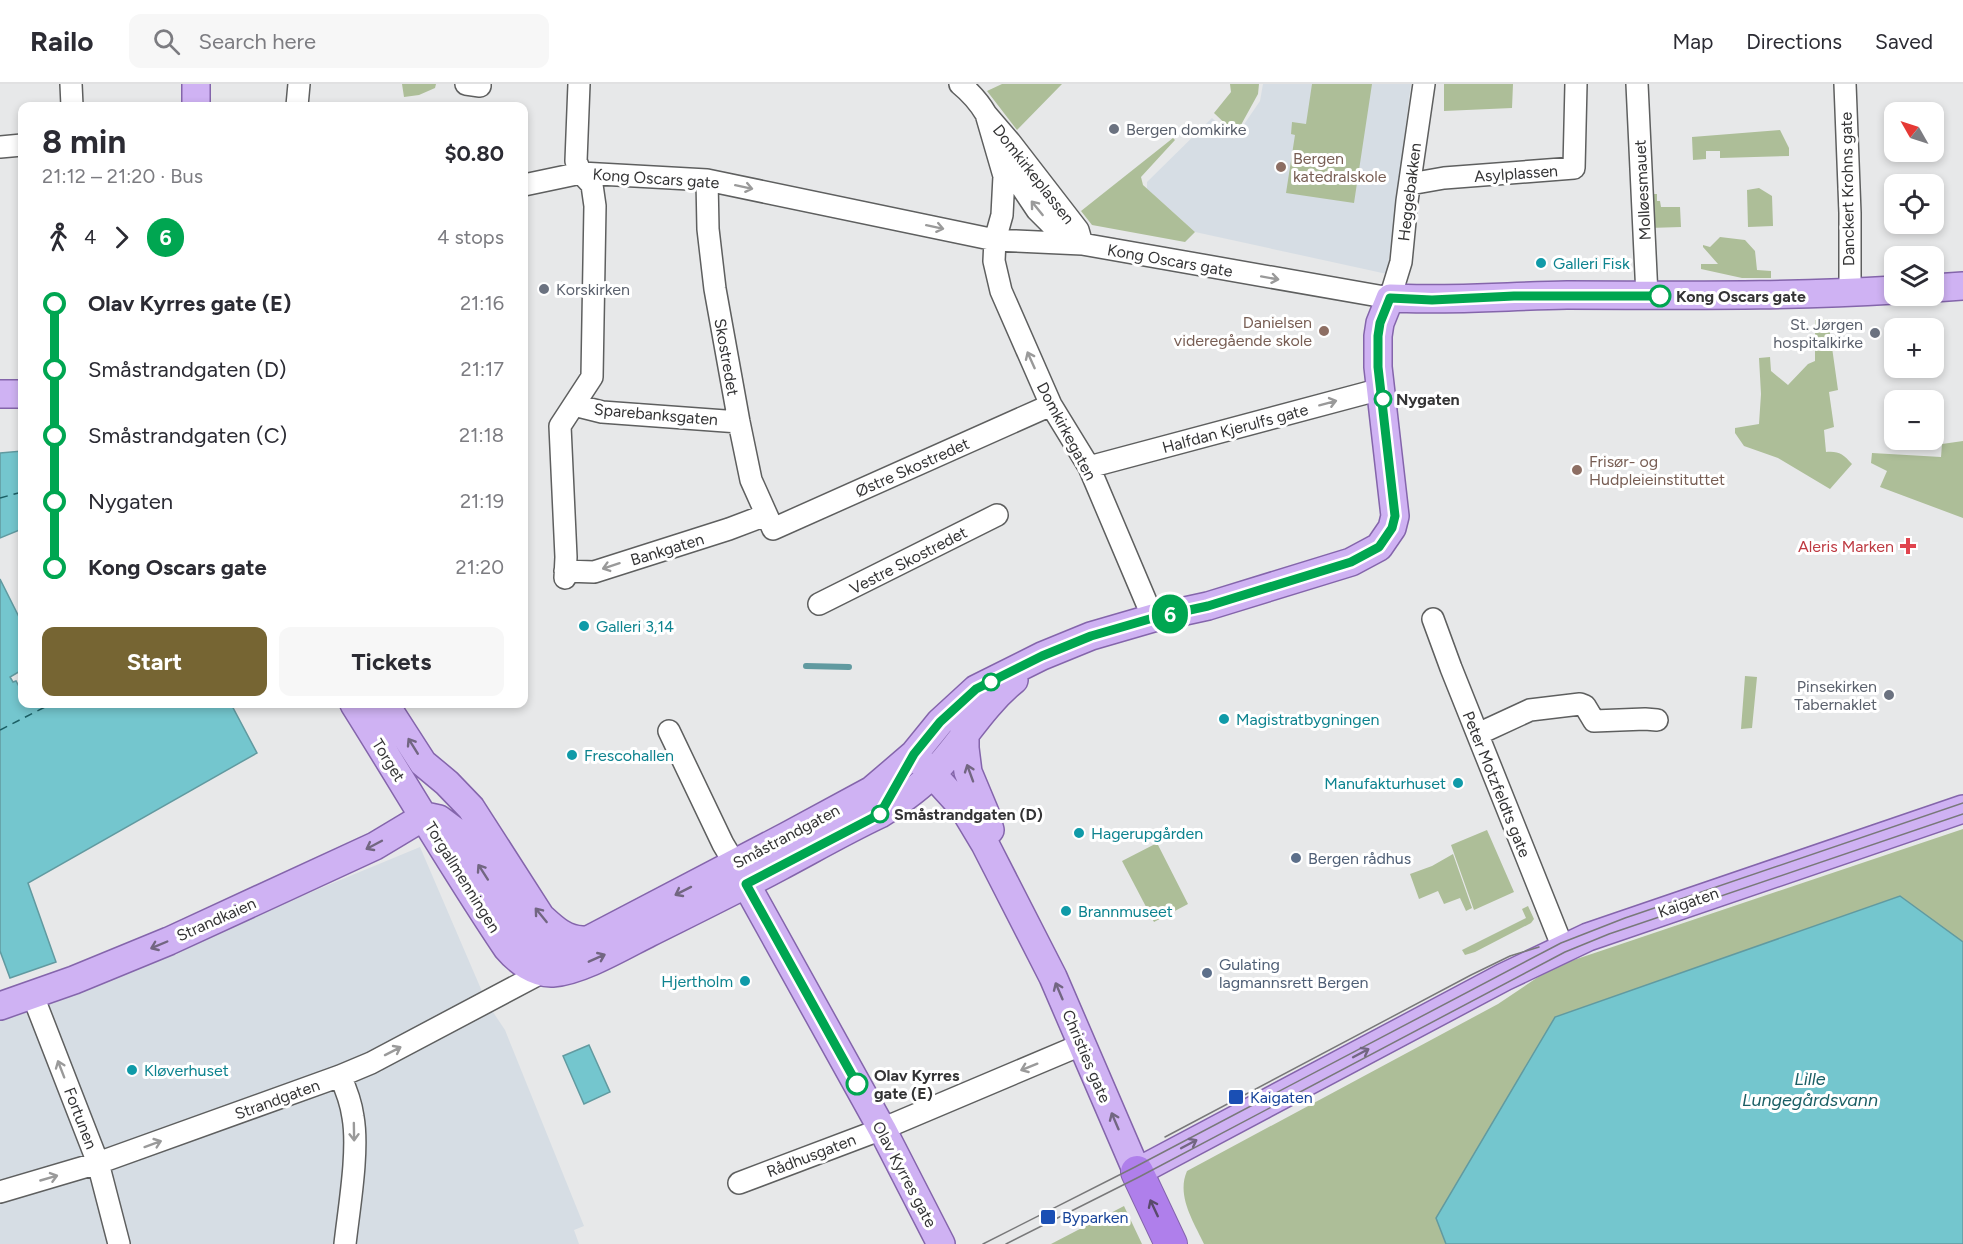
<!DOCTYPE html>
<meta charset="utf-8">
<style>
body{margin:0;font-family:Figtree,sans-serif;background:#f7f7f7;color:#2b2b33;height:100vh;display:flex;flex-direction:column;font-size:22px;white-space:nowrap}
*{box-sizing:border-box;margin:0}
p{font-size:20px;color:#7c7c81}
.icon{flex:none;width:33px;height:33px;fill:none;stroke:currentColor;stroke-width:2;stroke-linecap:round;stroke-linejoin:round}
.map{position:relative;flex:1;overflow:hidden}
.details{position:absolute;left:18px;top:18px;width:510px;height:606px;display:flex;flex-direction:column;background:#fff;border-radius:12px;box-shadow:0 3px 9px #0003}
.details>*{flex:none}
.badge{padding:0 12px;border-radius:20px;font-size:21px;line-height:39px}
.needle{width:39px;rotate:309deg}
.tools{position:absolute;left:1884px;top:18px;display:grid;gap:12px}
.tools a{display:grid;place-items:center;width:60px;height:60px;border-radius:12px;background:#fff;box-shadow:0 3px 9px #0003;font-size:30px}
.map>.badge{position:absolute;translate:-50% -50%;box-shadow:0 0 0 3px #fff}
.legs{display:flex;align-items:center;gap:9px;height:66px;padding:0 24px;font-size:20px}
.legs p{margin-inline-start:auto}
.head{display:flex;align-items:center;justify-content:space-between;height:102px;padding:0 24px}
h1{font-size:33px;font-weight:700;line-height:45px}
.button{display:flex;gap:12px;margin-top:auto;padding:12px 24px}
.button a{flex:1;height:69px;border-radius:12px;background:#766533;color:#fff;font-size:24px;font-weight:700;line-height:69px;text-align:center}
.button a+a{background:#f7f7f7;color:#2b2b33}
ul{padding:0 24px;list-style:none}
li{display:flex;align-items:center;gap:21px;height:66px;font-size:22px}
li i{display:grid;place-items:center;width:9px;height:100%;margin:0 8px;background:currentColor}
li i::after{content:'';width:15px;height:15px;margin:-8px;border:4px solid;border-radius:50%;background:#fff}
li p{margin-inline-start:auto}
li:first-child i{background:linear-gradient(#0000 50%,currentColor 0)}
li:last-child i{background:linear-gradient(currentColor 50%,#0000 0)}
header{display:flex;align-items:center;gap:36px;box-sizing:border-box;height:84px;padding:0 30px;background:#fff;border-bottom:2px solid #e1e1e2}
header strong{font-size:28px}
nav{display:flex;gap:33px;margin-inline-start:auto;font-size:21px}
.search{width:420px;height:54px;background:#f7f7f7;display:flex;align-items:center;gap:15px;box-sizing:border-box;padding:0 21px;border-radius:12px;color:#7c7c81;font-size:22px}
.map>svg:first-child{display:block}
</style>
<header>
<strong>Railo</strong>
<div class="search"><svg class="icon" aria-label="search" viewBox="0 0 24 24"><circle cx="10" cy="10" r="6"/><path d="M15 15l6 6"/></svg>Search here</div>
<nav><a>Map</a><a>Directions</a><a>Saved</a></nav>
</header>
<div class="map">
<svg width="1963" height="1160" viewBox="0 0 1963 1160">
<rect width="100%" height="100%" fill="#e7e8e9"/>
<path fill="#d6dde4" d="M1263 0H1411L1387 190 1195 148 1147 105V98L1212 34 1234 55 1260 17Z
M420 763 487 919 505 946 584 1142 574 1146 579 1160H0V932L232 841Z"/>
<path fill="#adbe98" d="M402 0H436L435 4 419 11 404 13Z
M1002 0H1062L1017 46 987 7Z
M1230 0H1259L1258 10 1236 50 1214 29 1231 8Z
M1312 0H1372L1354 119 1286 109 1295 51 1291 50 1292 38 1306 40Z
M1444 0H1513L1512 24 1444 27Z
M1780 46 1789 64V72L1720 74V67H1706V75L1693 76 1692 53Z
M1173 54 1175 56 1141 93 1143 101 1195 148 1185 158 1092 141 1081 127Z
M1759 104 1772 112 1773 142 1748 143 1747 106Z
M1649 110H1657V117H1660L1661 123H1680L1681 143 1649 144Z
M1720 153 1745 156 1755 167 1757 186 1771 187V194H1742L1701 185V180H1718L1703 163V161L1710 163Z
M1828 235 1838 306 1829 308 1834 343 1824 346 1826 368C1839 367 1843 370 1852 380L1830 405 1778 374 1744 362 1735 349V344L1759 340 1761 310 1759 274 1770 273 1771 287 1788 301 1808 280 1815 277V236Z
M1963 357V434L1880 403 1887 387 1871 379 1872 369 1941 373 1942 360Z
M1745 592 1757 593 1752 644 1741 645Z
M1963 745V1160H1204C1194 1138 1176 1112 1187 1087L1498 920 1553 883Z
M1487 746 1514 808 1474 826 1451 761Z
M1157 759 1188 820 1154 838 1122 777Z
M1453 770 1472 824 1466 827 1460 814 1444 820 1438 807 1419 815 1410 790 1432 782Z
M1528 822 1534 835 1531 839 1475 868 1465 871 1462 866 1526 834 1522 825Z
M1124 1122 1142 1160H1051Z"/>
<path fill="#74c6ce" stroke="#619aa0" stroke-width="1.5" d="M22 367V445L0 454V369Z
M0 495 22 539V586L10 593 13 598 16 597 22 608V620H231L257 669 28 799 56 878 10 894 0 867Z
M1900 812 1963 858V1160H1446L1436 1134 1555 933Z
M589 961 610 1008 584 1020 563 972Z"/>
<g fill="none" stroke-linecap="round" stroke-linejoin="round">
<path stroke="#619aa0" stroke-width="6" d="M806 582 849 583"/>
<path stroke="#1b5f65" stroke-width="1.5" stroke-dasharray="8 6" stroke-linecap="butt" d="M0 414 22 408
M0 646 51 620"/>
<g stroke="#5e5f5f" stroke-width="24">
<path id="minor" d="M71 0 72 22
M466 0 480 2V0
M960 0C971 9 979 18 986 30L1010 58 1078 146 1082 160
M1637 0 1647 212
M1845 0 1850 129V209
M297 22 299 0
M986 30 1004 92 1002 131 995 156 994 177 1001 207 1051 321 1089 383 1153 534
M0 63 22 61
M1003 75 1037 126 1051 140 1080 158
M707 96 708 145 715 205 739 338 751 396 773 445 1051 321
M1410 100 1444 94 1574 84 1576 0
M524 101 581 89 707 96 995 156 1082 160 1390 214 1401 178 1407 117 1424 0
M574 321 602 328 739 338
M1089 383 1381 305
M565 487 594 488 729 445 766 431
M565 494 566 473 560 342 592 293 595 122 592 101 581 89 576 77 579 0
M819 520 997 431
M1433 535 1451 584 1563 864
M669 647 723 760 735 780
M1478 650 1530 626 1580 620 1585 622 1594 637 1645 635 1657 636
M33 912 98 1079 119 1160
M340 992C346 1005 351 1018 353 1033 359 1067 349 1124 345 1160
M739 1099 882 1045 1083 960
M0 1108 98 1079 340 992 371 979 541 889"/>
</g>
<g stroke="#8465ab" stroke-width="30">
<path id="major" d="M196 0V22
M1934 204 1963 202
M0 310H22
M354 620C405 701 453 784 507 864 518 877 535 890 553 889 581 887 623 862 649 849 693 827 736 806 779 783 813 765 846 746 880 730 899 718 920 704 935 687 963 657 982 622 1014 596
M385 620 423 679 447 699 471 724 541 833C553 844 565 856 583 856
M965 651V664L968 688 986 731 990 746
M914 670 964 725 985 760 1053 893 1137 1088 1504 893 1588 853 1963 725
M425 732 439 735 459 750 518 841 531 854 548 862 569 863 590 855 787 752 872 706 914 670 940 638 976 605 1042 572 1091 552 1153 534 1208 522 1351 478 1379 463 1392 444 1395 432 1378 283V252L1380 239 1390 214C1449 217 1508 212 1567 211 1676 211 1785 213 1894 206
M746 800 882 1045 941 1160
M0 922 74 896 169 857 375 762 425 732"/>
</g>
<g stroke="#8465ab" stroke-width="34">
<path id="highway" d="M1137 1088 1171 1160"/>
</g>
<use href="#minor" stroke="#fff" stroke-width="21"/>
<use href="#major" stroke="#cfb2f3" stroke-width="27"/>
<use href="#highway" stroke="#af7feb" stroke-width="32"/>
<path stroke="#787879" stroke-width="1.5" d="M1165 1053 1471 891 1510 872 1539 863
M983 1160 1135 1083 1561 859 1625 834 1963 719
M1006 1160 1139 1093 1565 868 1609 850 1963 730"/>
</g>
<defs><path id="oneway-shaft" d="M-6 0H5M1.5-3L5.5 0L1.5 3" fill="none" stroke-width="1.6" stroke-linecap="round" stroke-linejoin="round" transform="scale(1.5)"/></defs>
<g stroke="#9a9a9a">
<use href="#oneway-shaft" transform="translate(744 103) rotate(12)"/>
<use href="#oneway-shaft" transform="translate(1037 124) rotate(-129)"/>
<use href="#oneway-shaft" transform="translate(935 143) rotate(12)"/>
<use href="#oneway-shaft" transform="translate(1270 194) rotate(10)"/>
<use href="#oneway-shaft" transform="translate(1031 276) rotate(-114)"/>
<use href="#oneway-shaft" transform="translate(1328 319) rotate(-15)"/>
<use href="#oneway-shaft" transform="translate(611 482) rotate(162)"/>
<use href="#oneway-shaft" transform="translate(393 967) rotate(-27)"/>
<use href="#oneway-shaft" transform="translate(1029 983) rotate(158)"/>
<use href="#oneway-shaft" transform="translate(61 985) rotate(-111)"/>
<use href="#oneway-shaft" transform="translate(354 1048) rotate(89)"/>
<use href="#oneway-shaft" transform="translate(153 1060) rotate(-20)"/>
<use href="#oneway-shaft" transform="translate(49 1094) rotate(-16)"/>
</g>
<g stroke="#726681">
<use href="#oneway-shaft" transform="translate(413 662) rotate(-122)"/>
<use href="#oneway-shaft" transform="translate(970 689) rotate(-110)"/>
<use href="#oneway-shaft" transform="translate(374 761) rotate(152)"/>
<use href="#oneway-shaft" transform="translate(483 788) rotate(-123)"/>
<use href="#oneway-shaft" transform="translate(683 807) rotate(153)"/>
<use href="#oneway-shaft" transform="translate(541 831) rotate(-129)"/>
<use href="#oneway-shaft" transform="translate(159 861) rotate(157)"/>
<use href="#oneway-shaft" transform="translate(597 874) rotate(-24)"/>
<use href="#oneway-shaft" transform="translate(1059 907) rotate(-113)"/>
<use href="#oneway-shaft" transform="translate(1361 969) rotate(-28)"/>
<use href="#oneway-shaft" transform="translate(1115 1037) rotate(-113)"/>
<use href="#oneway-shaft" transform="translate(1189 1060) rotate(-28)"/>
</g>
<use stroke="#594a6c" href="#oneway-shaft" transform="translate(1154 1124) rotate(-115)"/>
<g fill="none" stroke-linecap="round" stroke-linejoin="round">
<g stroke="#fff" stroke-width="14">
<path id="line-1" d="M857 1000 746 800 880 730 914 670 940 638 976 605 1042 572 1091 552 1153 534 1208 522 1351 478 1379 463 1392 444 1395 432 1378 283V252L1380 239 1390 214 1432 216 1514 212H1660"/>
</g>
<use href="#line-1" stroke="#00a651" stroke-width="9"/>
</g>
<g fill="#6b7280" stroke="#fff" stroke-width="2">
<circle cx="1114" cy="45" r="6"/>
<circle cx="544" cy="205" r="6"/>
<circle cx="1875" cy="249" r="6"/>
<circle cx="1889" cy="611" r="6"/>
</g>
<g fill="#8d6e63" stroke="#fff" stroke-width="2">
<circle cx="1281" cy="83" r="6"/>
<circle cx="1324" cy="247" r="6"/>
<circle cx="1577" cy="386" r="6"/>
</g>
<g fill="#0f9aa8" stroke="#fff" stroke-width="2">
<circle cx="1541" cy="179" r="6"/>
<circle cx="584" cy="542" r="6"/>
<circle cx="1224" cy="635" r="6"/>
<circle cx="572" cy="671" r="6"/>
<circle cx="1458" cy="699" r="6"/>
<circle cx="1079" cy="749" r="6"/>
<circle cx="1066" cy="827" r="6"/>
<circle cx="745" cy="897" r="6"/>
<circle cx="132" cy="986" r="6"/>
</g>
<g fill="#fff" stroke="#00a651" stroke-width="3">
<circle cx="1660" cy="212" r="10"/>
<circle cx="1383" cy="315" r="8"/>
<circle cx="991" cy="598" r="8"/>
<circle cx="880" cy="730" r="8"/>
<circle cx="857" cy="1000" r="10"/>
</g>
<path fill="#e0444e" stroke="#fff" stroke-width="2" d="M1905 453h6v6h6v6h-6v6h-6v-6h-6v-6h6z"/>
<g fill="#5c6f8a" stroke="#fff" stroke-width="2">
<circle cx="1296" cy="774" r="6"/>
<circle cx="1207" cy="889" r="6"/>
</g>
<g fill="#1a4fb4" stroke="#fff" stroke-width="2">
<rect x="1228" y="1005" width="16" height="16" rx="3"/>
<rect x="1040" y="1125" width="16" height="16" rx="3"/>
</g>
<g text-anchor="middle" stroke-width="6" stroke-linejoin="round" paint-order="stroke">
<g font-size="16" fill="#5b616d" stroke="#fff" text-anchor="start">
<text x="1126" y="51">Bergen domkirke</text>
<text x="556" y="211">Korskirken</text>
<text x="1863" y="246" text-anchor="end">St. Jørgen<tspan x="1863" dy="18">hospitalkirke</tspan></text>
<text x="1877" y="608" text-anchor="end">Pinsekirken<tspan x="1877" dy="18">Tabernaklet</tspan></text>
</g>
<g font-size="16" fill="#785e54" stroke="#fff" text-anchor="start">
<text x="1293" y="80">Bergen<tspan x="1293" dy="18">katedralskole</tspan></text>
<text x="1312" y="244" text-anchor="end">Danielsen<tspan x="1312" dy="18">videregående skole</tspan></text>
<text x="1589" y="383">Frisør- og<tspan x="1589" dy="18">Hudpleieinstituttet</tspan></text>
</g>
<g font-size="16" fill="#343435" stroke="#fff">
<text transform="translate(1516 89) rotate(-4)" y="6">Asylplassen</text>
<text transform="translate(1034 90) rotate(52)" y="6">Domkirkeplassen</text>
<text transform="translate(656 94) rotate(4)" y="6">Kong Oscars gate</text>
<text transform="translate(1847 105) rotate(-91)" y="6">Danckert Krohns gate</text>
<text transform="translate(1642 106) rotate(-93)" y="6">Molløesmauet</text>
<text transform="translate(1409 108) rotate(-83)" y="6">Heggebakken</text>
<text transform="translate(1170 176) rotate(10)" y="6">Kong Oscars gate</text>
<text transform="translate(727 273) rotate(80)" y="6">Skostredet</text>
<text transform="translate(656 330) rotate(5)" y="6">Sparebanksgaten</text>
<text transform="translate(1235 344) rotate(-15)" y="6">Halfdan Kjerulfs gate</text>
<text transform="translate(1067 347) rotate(62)" y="6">Domkirkegaten</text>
<text transform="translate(912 383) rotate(-24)" y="6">Østre Skostredet</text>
<text transform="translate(667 465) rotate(-17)" y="6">Bankgaten</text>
<text transform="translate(908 476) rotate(-27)" y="6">Vestre Skostredet</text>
<text transform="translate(389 676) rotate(58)" y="6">Torget</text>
<text transform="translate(1497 700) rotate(68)" y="6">Peter Motzfeldts gate</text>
<text transform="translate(786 752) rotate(-28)" y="6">Småstrandgaten</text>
<text transform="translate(463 793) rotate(58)" y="6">Torgallmenningen</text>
<text transform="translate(1688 818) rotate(-19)" y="6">Kaigaten</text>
<text transform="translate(216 835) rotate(-24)" y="6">Strandkaien</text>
<text transform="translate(1087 972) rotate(67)" y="6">Christies gate</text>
<text transform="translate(277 1015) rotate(-20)" y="6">Strandgaten</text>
<text transform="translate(81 1034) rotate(69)" y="6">Fortunen</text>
<text transform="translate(811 1071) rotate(-21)" y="6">Rådhusgaten</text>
<text transform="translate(905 1090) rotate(62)" y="6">Olav Kyrres gate</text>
</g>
<g font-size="16" fill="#0d838f" stroke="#fff" text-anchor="start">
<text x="1553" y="185">Galleri Fisk</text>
<text x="596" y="548">Galleri 3,14</text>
<text x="1236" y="641">Magistratbygningen</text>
<text x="584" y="677">Frescohallen</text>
<text x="1446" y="705" text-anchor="end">Manufakturhuset</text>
<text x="1091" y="755">Hagerupgården</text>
<text x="1078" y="833">Brannmuseet</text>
<text x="733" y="903" text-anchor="end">Hjertholm</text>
<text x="144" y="992">Kløverhuset</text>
</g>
<g font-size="16" font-weight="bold" fill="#343435" stroke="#fff" text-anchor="start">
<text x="1676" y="218">Kong Oscars gate</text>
<text x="1396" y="321">Nygaten</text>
<text x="894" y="736">Småstrandgaten (D)</text>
<text x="874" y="997">Olav Kyrres<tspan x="874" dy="18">gate (E)</tspan></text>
</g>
<g font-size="16" fill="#be3a42" stroke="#fff" text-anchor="end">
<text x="1894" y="468">Aleris Marken</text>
</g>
<g font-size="16" fill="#4e5e75" stroke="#fff" text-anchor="start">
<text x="1308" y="780">Bergen rådhus</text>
<text x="1219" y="886">Gulating<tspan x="1219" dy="18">lagmannsrett Bergen</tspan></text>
</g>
<g font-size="16" fill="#164399" stroke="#fff" text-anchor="start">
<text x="1250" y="1019">Kaigaten</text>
<text x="1062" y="1139">Byparken</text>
</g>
<g font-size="18" font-style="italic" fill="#1b5f65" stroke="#fff">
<text x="1810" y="1001">Lille<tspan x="1810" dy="21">Lungegårdsvann</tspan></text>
</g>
</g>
</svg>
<div class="tools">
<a><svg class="needle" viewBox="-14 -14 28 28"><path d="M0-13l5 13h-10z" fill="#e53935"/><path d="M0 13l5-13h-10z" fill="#7c7c81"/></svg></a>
<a><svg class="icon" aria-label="locate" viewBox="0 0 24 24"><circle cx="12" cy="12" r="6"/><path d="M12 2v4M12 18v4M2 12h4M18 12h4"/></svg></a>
<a><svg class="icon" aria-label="layers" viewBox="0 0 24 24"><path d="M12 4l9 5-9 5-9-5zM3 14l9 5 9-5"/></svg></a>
<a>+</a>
<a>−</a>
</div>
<b class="badge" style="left:1170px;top:530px;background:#00a651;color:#fff">6</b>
<section class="details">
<div class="head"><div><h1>8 min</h1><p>21:12 – 21:20 · Bus</p></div><b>$0.80</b></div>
<div class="legs"><svg class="icon" aria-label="walk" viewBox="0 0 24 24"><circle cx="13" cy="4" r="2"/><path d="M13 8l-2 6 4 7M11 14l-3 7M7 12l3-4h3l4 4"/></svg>4<svg class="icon" aria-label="forward" viewBox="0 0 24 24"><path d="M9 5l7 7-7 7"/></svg><b class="badge" style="background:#00a651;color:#fff">6</b><p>4 stops</p></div>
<ul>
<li><i style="color:#00a651"></i><b>Olav Kyrres gate (E)</b><p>21:16</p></li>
<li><i style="color:#00a651"></i><span>Småstrandgaten (D)</span><p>21:17</p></li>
<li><i style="color:#00a651"></i><span>Småstrandgaten (C)</span><p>21:18</p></li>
<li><i style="color:#00a651"></i><span>Nygaten</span><p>21:19</p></li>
<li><i style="color:#00a651"></i><b>Kong Oscars gate</b><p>21:20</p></li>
</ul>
<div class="button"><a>Start</a><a>Tickets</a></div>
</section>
</div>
